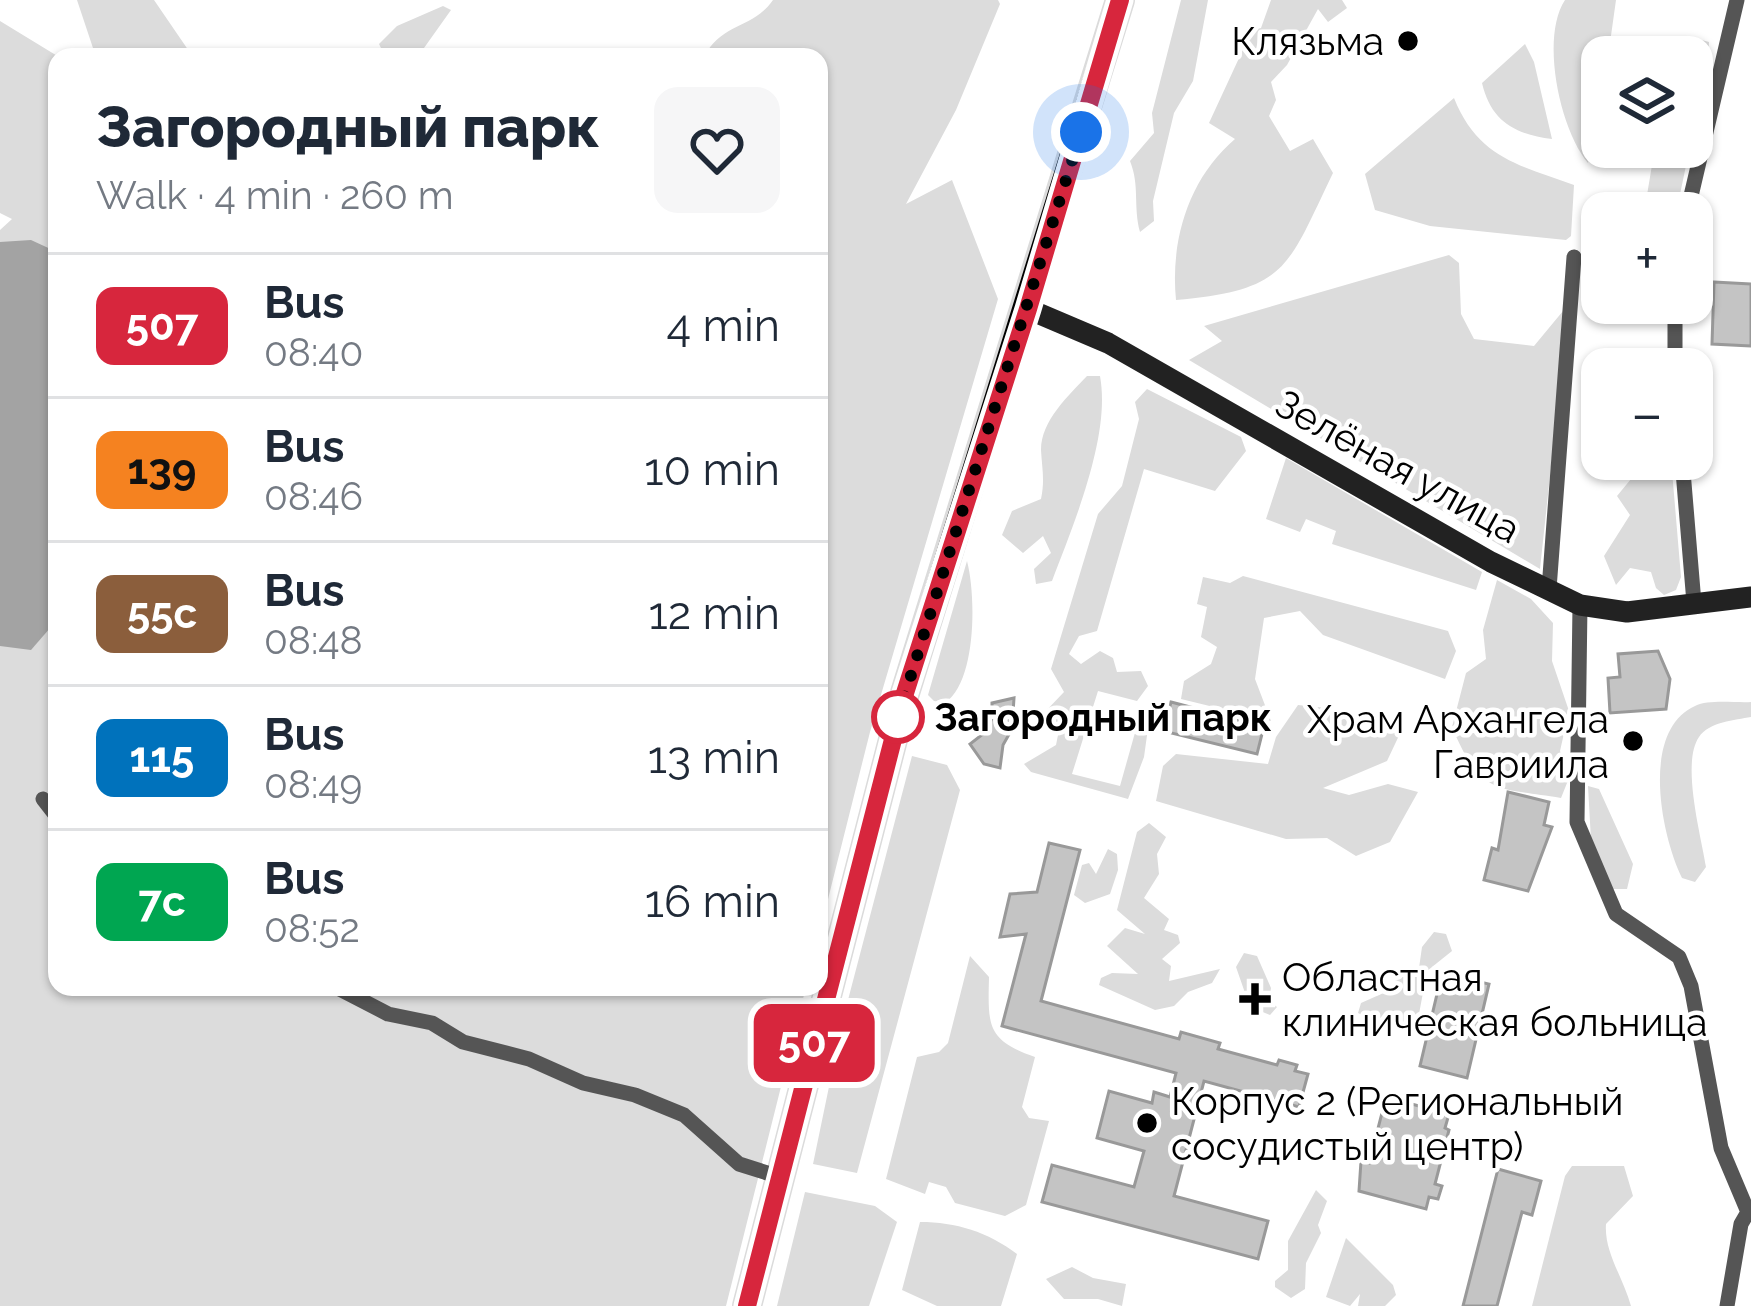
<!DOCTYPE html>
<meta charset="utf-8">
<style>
body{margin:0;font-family:Raleway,sans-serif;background:#f6f6f7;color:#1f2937;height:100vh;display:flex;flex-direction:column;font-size:45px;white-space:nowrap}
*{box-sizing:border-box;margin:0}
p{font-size:39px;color:#747a83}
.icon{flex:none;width:66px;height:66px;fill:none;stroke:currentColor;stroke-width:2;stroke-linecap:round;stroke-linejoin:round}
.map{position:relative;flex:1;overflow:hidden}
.drawer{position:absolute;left:48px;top:48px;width:780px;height:948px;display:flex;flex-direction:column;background:#fff;border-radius:24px;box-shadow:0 3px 9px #0004}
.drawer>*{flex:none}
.badge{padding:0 24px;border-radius:18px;font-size:42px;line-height:78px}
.buttons{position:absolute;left:1581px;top:36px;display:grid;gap:24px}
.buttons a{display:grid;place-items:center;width:132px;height:132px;border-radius:24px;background:#fff;box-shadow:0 3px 9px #0004;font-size:60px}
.you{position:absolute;width:60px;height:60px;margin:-30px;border:9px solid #fff;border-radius:50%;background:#1a73e8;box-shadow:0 0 0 18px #1a73e833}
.map>.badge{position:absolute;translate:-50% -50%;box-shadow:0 0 0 6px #fff}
.round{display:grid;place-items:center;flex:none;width:126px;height:126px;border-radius:24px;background:#f6f6f7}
.summary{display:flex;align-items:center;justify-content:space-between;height:204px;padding:0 48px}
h1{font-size:57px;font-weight:800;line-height:90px}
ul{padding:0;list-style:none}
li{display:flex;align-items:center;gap:36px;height:144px;padding:0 48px;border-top:3px solid #e0e1e3}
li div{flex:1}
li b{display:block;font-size:45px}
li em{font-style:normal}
li .badge{min-width:132px;font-weight:700;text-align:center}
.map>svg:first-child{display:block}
</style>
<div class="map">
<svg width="1751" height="1306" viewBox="0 0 1751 1306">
<rect width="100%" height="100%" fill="#fff"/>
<path fill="#dcdcdc" d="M77 0H154L193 57H96Z
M773 0H998L1000 4 956 110 906 204 952 180 998 299 870 732 819 935V57H704C722 22 752 30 773 0Z
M1181 0H1208L1193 81 1174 113 1153 201 1154 221 1140 232C1133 206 1140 186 1130 161L1154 133 1152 113Z
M1271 0H1342L1347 8 1328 22 1318 9 1287 65 1271 82 1276 100 1269 116 1290 151 1313 139 1333 173C1287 268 1288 290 1176 300 1170 240 1189 178 1235 139L1209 123 1252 30 1261 28Z
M1565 0H1616L1608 57H1602V103L1588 163C1560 130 1540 38 1565 0Z
M443 6 451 10 424 48 382 50 379 44 397 26Z
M0 21 59 57 57 987H806L726 1306H0V230L12 219 0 213Z
M1691 37 1709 42 1706 91 1692 131V57H1669L1671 39Z
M1525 44 1534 62 1552 139C1514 134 1491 121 1482 83Z
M1454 98C1478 158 1519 165 1574 185L1571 236 1566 240 1430 226 1375 210 1365 174Z
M1655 147H1690L1676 213H1644Z
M1449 255 1459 263 1461 314 1474 339 1534 346 1563 311 1564 345 1540 569 1189 360 1222 341 1204 326Z
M1087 376H1100C1111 436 1074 523 1052 581L1036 584 1034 569 1051 553 1043 536 1023 553 1002 535 1012 511 1041 499C1045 480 1042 468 1041 450 1041 421 1068 396 1087 376Z
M1147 389 1241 437 1246 451 1215 491 1144 469 1097 631 1079 636 1069 654 1081 664 1100 651 1113 658 1117 672 1141 671 1148 686 1137 701 1098 691 1072 774 1120 786 1138 722 1149 721 1144 757 1128 799 1031 772 1024 764 1056 745 1059 730 1042 715 1064 692 1051 669 1098 514 1122 486 1139 419 1135 402Z
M1286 458 1482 572 1476 590 1332 544 1336 531 1306 519 1300 532 1266 519Z
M1637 459H1671L1681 577 1676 590 1664 595 1656 588 1651 572 1630 568 1616 585 1604 556 1630 515 1617 496 1640 468Z
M967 561C976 595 977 681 945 703L934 701 928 695Z
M1243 576 1448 631 1456 651 1445 679 1323 635 1300 611 1264 618 1255 679 1271 721 1181 699 1184 681 1211 664 1217 647 1201 637 1207 607 1197 604 1203 577 1230 583Z
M1497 580 1531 599 1553 623 1552 661 1569 711 1560 751 1569 778 1561 798C1493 787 1481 795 1452 727L1466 673 1486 659 1483 630Z
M1751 702V717C1735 720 1709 722 1699 737 1681 763 1701 835 1706 867L1695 882 1682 878C1661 835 1640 731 1695 706 1709 699 1735 703 1751 702Z
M1298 705 1327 708 1352 723 1370 718 1404 725 1387 761 1323 788 1349 795 1388 784 1418 792 1390 842 1356 856 1327 838 1286 839 1156 801 1163 766 1176 754 1268 764 1276 737Z
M912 756 947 765 960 790 857 1173 813 1164 843 1019Z
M1588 786 1599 789 1633 864 1627 889H1609L1591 840Z
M1149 823 1166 837 1157 854 1159 874 1144 898 1169 919 1164 930 1178 935 1180 943 1162 959 1171 966 1169 981 1220 969 1212 983 1188 992 1174 1006 1155 1010 1099 985 1101 978 1112 973 1138 974 1107 946 1125 928 1145 934 1117 910 1137 832Z
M1108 849 1117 854 1118 870 1110 894 1085 903 1074 895 1082 865 1089 863 1096 874Z
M1434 932 1446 934 1452 951 1427 971 1419 1014 1406 1031H1398L1358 1013 1361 1003 1388 991 1403 970 1419 968 1422 947Z
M1244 953 1257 956 1271 988 1269 1001 1277 1007 1270 1015 1243 1004 1244 990 1236 967Z
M970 956 989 977C988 1025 986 1040 1035 1057L1022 1107 1029 1118 1049 1121 1026 1205 1005 1216 955 1203 946 1187 929 1182 925 1194 886 1179 917 1057 939 1052 948 1043Z
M1572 1166H1624L1633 1196 1606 1224C1604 1252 1623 1277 1631 1306H1532L1565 1176Z
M1316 1190 1327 1201 1318 1225 1321 1233 1306 1263 1305 1289 1291 1298 1275 1287V1281L1288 1270V1241Z
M805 1192 875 1206 897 1222 869 1306H777Z
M920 1222C956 1222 988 1232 1017 1254L1001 1306H937L902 1290Z
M1346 1238 1393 1285 1396 1295 1385 1306H1358L1360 1294 1350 1306 1326 1297Z
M1072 1267 1093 1278 1126 1284 1122 1306 1098 1299H1064L1046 1279Z"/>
<path fill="#a3a3a3" d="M31 240 57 252V620L31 650 0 646V242Z"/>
<path fill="#c4c4c4" stroke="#999" stroke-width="3" d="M1714 282 1751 284V346L1712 344Z
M1658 651 1670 679 1666 709 1610 713 1608 678 1620 677 1618 654Z
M1014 698 1012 729 1003 745 1000 768 984 764 970 744 983 734 992 719V703Z
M1171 702 1264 726 1257 754 1163 731Z
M1508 792 1549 802 1544 825 1552 827 1528 891 1484 880 1492 848 1498 850Z
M1049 843 1080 850 1041 1001 1179 1039 1181 1032 1220 1043 1218 1049 1277 1065 1279 1060 1297 1065 1295 1071 1308 1074 1299 1107 1204 1081 1174 1196 1268 1221 1258 1259 1042 1202 1052 1165 1134 1187 1144 1151 1097 1138 1109 1091 1152 1103 1154 1092 1170 1097 1176 1073 1002 1026 1026 934 1000 937 1010 894 1037 892Z
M1442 973 1489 984 1467 1078 1420 1066Z
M1393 1099 1449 1114 1445 1128 1449 1130 1435 1184 1442 1186 1438 1199 1429 1197 1426 1209 1359 1191 1361 1161 1369 1163 1383 1109 1390 1111Z
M1498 1169 1541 1181 1532 1215 1522 1212 1497 1306H1463Z"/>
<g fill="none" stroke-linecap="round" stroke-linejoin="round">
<g stroke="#dbdbdb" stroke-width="30">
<path id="primary" d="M747 1306 905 693 1120 0"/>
</g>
<path stroke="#555" stroke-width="15" d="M1687 213 1737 0
M1675 303V369
M1682 459 1694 603
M1549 589 1574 257
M1580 605 1577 822 1616 914 1679 957 1691 986 1721 1148 1748 1212 1741 1224 1727 1306
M43 799 57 817
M336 987 388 1014 432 1023 463 1042 529 1059 583 1083 635 1095 684 1115 739 1164 780 1177"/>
<path stroke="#222" stroke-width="21" d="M1028 309 1108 343 1491 562 1580 605 1627 612 1751 597"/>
<use href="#primary" stroke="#000" stroke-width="24"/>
</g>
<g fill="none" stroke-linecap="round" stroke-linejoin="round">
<g stroke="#fff" stroke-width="27">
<path id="line" d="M747 1306 905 693 1028 309 1120 0"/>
</g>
<use href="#line" stroke="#d7263d" stroke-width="18"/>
<path stroke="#000" stroke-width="12" stroke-dasharray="0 21.6" d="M898 717 1081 132"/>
</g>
<g fill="#000" stroke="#fff" stroke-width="4.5">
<circle cx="1408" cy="41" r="12"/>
<circle cx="1633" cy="741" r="12"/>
<path d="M1249 981h12v12h12v12h-12v12h-12v-12h-12v-12h12z"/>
<circle cx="1147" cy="1123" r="12"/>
</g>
<circle fill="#fff" stroke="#d7263d" stroke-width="6" cx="898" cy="717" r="24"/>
<g text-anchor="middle" stroke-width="9" stroke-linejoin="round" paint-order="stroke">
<g font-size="39" fill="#000" stroke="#fff" text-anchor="end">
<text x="1384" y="55">Клязьма</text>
<text x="1609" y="733">Храм Архангела<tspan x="1609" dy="45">Гавриила</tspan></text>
<text x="1282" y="991" text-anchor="start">Областная<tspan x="1282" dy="45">клиническая больница</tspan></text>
<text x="1171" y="1115" text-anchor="start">Корпус 2 (Региональный<tspan x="1171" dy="45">сосудистый центр)</tspan></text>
</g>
<g font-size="39" fill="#000" stroke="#fff">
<text transform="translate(1398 466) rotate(29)" y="14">Зелёная улица</text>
</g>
<g font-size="39" font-weight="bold" fill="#000" stroke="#fff" text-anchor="start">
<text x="934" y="731">Загородный парк</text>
</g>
</g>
</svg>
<div class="buttons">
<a><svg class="icon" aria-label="layers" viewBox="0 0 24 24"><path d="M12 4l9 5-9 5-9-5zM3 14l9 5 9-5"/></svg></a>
<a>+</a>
<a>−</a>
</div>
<div class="you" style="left:1081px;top:132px"></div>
<b class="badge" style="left:814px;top:1043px;background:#d7263d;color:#fff">507</b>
<section class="drawer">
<div class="summary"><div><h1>Загородный парк</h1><p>Walk · 4 min · 260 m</p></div><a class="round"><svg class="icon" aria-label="heart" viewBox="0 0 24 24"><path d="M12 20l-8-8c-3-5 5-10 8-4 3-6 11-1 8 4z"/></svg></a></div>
<ul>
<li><span class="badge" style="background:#d7263d;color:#fff">507</span><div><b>Bus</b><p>08:40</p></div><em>4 min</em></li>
<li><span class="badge" style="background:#f58220;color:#111">139</span><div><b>Bus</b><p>08:46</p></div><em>10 min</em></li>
<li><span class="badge" style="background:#8b5e3c;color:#fff">55с</span><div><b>Bus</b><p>08:48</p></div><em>12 min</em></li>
<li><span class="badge" style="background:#0072bc;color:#fff">115</span><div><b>Bus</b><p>08:49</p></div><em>13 min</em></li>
<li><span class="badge" style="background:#00a651;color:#fff">7с</span><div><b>Bus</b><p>08:52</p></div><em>16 min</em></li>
</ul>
</section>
</div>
